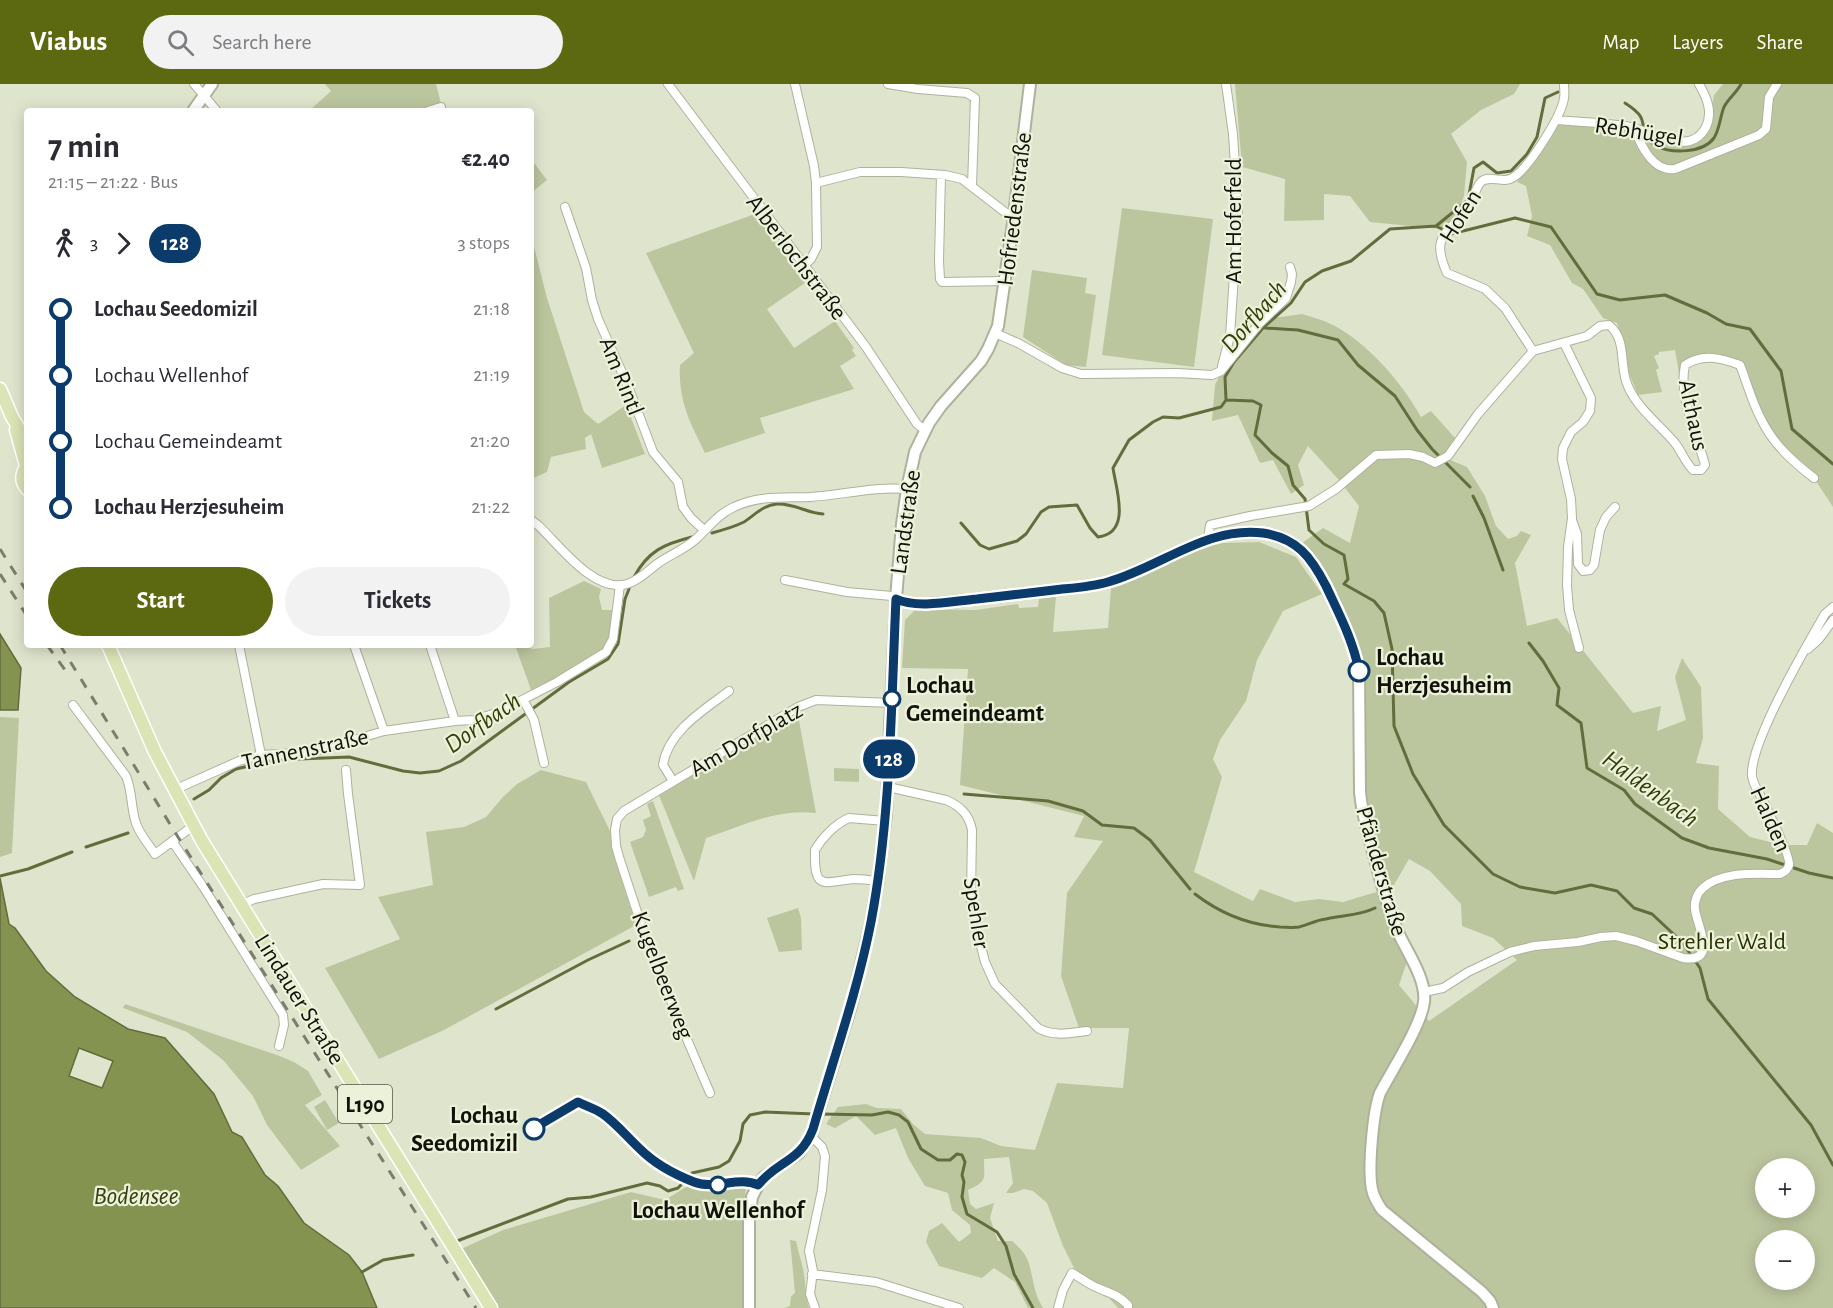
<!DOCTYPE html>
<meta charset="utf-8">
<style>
body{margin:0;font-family:"Alegreya Sans",sans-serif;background:#f2f2f3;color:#2b2b33;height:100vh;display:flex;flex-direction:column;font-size:22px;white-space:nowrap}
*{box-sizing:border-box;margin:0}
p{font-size:20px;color:#7c7c81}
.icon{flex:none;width:33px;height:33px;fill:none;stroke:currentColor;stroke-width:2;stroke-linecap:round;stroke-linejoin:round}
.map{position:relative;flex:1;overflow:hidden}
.drawer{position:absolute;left:24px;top:24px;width:510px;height:540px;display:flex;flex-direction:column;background:#fff;border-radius:6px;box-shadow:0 3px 15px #0003}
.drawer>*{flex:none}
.badge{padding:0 12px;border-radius:20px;font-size:21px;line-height:39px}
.controls{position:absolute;left:1755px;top:1074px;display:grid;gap:12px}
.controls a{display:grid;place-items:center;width:60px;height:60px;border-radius:50%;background:#fff;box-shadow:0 3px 15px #0003;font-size:30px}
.map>.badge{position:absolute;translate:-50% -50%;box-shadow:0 0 0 3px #fff}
.legs{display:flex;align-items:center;gap:9px;height:66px;padding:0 24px;font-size:20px}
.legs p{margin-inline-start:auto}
.head{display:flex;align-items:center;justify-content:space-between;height:102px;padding:0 24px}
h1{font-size:33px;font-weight:600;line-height:45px}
.action{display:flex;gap:12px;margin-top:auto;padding:12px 24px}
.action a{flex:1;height:69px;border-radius:36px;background:#5c6911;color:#fff;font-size:24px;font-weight:600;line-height:69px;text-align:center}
.action a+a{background:#f2f2f3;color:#2b2b33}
ul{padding:0 24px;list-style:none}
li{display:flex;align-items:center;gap:21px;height:66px;font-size:22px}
li i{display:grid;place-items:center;width:9px;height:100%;margin:0 8px;background:currentColor}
li i::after{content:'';width:15px;height:15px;margin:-8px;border:4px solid;border-radius:50%;background:#fff}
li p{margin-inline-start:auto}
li:first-child i{background:linear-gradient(#0000 50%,currentColor 0)}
li:last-child i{background:linear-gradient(currentColor 50%,#0000 0)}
header{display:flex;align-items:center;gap:36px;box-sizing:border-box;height:84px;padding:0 30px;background:#5c6911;color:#fff}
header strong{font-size:28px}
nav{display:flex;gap:33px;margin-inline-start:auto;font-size:21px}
.search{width:420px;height:54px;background:#f2f2f3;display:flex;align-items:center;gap:15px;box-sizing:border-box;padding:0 21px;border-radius:33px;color:#7c7c81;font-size:22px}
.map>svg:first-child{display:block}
</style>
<header>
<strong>Viabus</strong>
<div class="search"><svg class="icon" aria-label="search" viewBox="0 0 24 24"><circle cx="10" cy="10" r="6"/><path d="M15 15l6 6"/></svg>Search here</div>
<nav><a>Map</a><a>Layers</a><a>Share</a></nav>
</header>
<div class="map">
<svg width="1833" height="1224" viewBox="0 0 1833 1224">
<rect width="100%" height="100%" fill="#dfe5cd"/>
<path fill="#bcc69e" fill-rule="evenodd" d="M325 0H436L443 27H309L331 7Z
M1235 0H1520L1514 10 1481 26 1451 50 1467 78 1464 112 1451 146 1370 138 1350 112 1324 110V136L1284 137 1285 95 1242 83Z
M1723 0H1833V423L1814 394 1794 379 1761 335 1740 281 1726 276H1692L1680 295 1675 266 1659 268V270L1654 272 1659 284 1656 286 1662 308 1638 311 1630 292 1617 239 1603 234 1583 205 1572 199 1550 161 1527 152 1532 132 1526 102 1517 98 1557 40 1634 44 1666 55 1697 54 1709 37 1714 11Z
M531 75 547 96 531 109Z
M1122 124 1213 135 1194 283 1102 271Z
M755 130 805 199 767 225 794 264 835 237 854 264 852 266 856 272 840 282 854 305 760 334 765 349 705 369C690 339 678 316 680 281L694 269 646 169Z
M531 151 547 214 584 328 598 340 626 321 645 370 602 384 591 350 585 354 586 365 551 373 547 388 531 395Z
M1032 186 1087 194 1085 209 1096 211 1086 283 1066 281 1023 253Z
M1302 230C1312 233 1323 236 1333 241 1367 258 1403 300 1421 333L1431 327 1455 354 1443 373 1467 383 1485 412 1496 442 1508 455 1517 452 1521 447 1531 451 1515 479 1527 542 1557 534 1633 629 1661 622 1657 647 1686 636 1675 593 1682 574 1701 603 1703 654 1696 679 1719 682 1718 725 1750 753 1782 761H1807L1817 739 1833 749V1224H1118L1109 1214 1075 1186 1063 1162 1047 1119 1033 1107 1024 1105 1013 1109H1006L1013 1099 1009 1073 984 1075C984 1095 988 1097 968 1106L970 1120 976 1125 994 1119 990 1134 998 1157H1012C1032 1173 1029 1183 1035 1205 1036 1212 1040 1218 1043 1224H1028L1015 1198 994 1184 982 1194 939 1182 926 1158 929 1147 942 1139 959 1158 971 1149 970 1141 952 1126 948 1109 925 1102 908 1074 896 1044 875 1051 856 1032 835 1044 826 1040 838 1023 866 1020 877 1024 901 1025 913 1040 925 1050 981 1054 1001 1062 1035 1066 1057 999 1123 1004 1129 944H1079L1061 892 1067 809 1103 757 1074 753 1084 732 960 701 968 585 902 584 905 536 916 525 975 526 1018 520 1019 524 1038 523 1039 513 1056 512 1053 548 1108 544 1111 504 1202 464 1223 459 1259 458 1296 473 1322 510 1283 527 1257 576 1246 617 1220 656 1213 675 1222 693 1194 788 1253 817 1260 805 1295 818 1319 815 1343 818 1383 806 1362 726 1360 639 1350 552 1298 462 1323 444 1350 459 1359 422 1338 395 1308 362 1298 381 1304 401 1291 410 1273 376 1260 379 1238 331 1212 337 1215 301 1241 248 1267 235ZM1409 775 1430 787 1461 820 1462 842 1493 854 1517 876 1429 937 1399 901 1409 872 1384 805 1394 801ZM1766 1084H1804V1124H1766ZM1766 1156H1804V1196H1766Z
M584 497 601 505 599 513 602 526H614C613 538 614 553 606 563 592 578 550 596 531 606L515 561H522L533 565 550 563 549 514Z
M798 631 816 729C778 724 741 742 706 754L694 797 658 709Z
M0 633 19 634 12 769 0 773Z
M834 684 859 685V698L834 697Z
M541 686 586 698 610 747 614 772 636 841 444 946 379 975 325 884 400 855 378 813 433 801 426 748 464 743 486 733 503 713 517 700Z
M653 717 684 805 678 807 676 803 649 813 630 758 643 753 646 746 643 736 651 732 647 720Z
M798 824 801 834 802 866 779 868 767 834Z
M125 920 277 971 294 978 308 987 322 1011 305 1021 340 1062 301 1086 267 1041 253 1012 223 976 187 948 123 924Z
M325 1016 339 1039 327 1046 314 1023Z
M691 1100 740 1101 746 1105 744 1117 741 1118 740 1123 745 1124 744 1224H497L461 1165 503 1146 631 1108 665 1116Z
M790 1156 796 1157C798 1166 801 1176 803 1185 806 1198 805 1211 809 1224H784L790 1222 791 1212 795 1209Z"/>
<path fill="#859351" stroke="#626c3c" stroke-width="1.5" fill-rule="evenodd" d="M0 550 21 584 18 626H0Z
M0 794 9 840 15 844 46 887 75 913 128 945 165 954 214 1010 232 1048 242 1053 265 1091 278 1102 304 1139 349 1171 362 1188 377 1224H0ZM79 964 113 977 102 1004 69 992Z"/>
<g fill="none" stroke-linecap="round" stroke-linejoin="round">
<path stroke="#626c3c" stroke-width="3" d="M1625 19C1642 30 1643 33 1645 54 1649 56 1653 60 1657 62 1672 70 1703 69 1714 54 1720 44 1720 33 1724 23 1728 15 1737 8 1741 0
M1436 142 1451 150 1515 134 1551 143 1597 210 1620 216 1665 211 1707 229 1726 240 1750 245 1781 287 1792 345 1833 380
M1265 244 1298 246 1338 256 1358 281 1395 312 1417 346 1432 365 1470 403
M1226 316 1253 317 1261 321 1255 351 1272 369 1288 382 1293 401 1305 415 1309 446 1324 460 1344 471 1348 495 1344 500 1374 517 1384 529 1392 565 1394 642 1413 690 1444 741 1493 790 1520 803 1555 809 1591 801 1617 807 1634 824 1652 830 1682 858 1700 884 1708 915 1811 1041 1833 1081
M1473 412 1484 434 1503 486
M961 439 980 461 989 465 1017 457 1026 450 1041 428 1049 423 1077 421 1090 444 1098 453C1132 449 1116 405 1113 384L1129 356 1153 338 1163 333 1179 334 1221 323 1226 316 1225 293 1234 278 1263 244 1291 219 1305 198 1322 187 1351 177 1390 145 1436 142 1468 116 1474 84 1483 78 1497 89 1511 87 1527 70 1537 53 1545 14 1558 8
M712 449C723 446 734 443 744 438 755 431 763 421 777 420 793 419 807 429 823 430
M634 493C648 467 664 460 692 453
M1529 559 1543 577 1559 604 1557 621 1581 639 1587 684 1624 706 1635 720 1682 754 1709 764 1767 775 1809 789 1833 794
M964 710 1048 717 1083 727 1102 741 1134 744 1150 756 1190 805
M194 715 209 706 221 694 236 685 275 676 349 673 403 687 420 689 439 687 461 677 569 598 608 575 618 560 625 515 629 505
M86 763 128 749
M0 792 28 785 72 768
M1195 810C1221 830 1248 841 1280 843 1286 843 1293 844 1299 843 1308 841 1316 836 1326 835 1343 831 1359 832 1375 824
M496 925 588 876 629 857
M821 1030 872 1031 888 1028 899 1031 908 1038 921 1065 938 1076H950L957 1070 962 1071 965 1078 962 1091 964 1098 962 1113 967 1130 997 1148 1006 1162 1014 1190 1033 1224
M457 1157 568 1115 591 1113 647 1099 660 1102 668 1107 678 1104 692 1089 719 1083 729 1077 740 1057 743 1040 750 1031 765 1028 814 1030
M362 1188 383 1176 413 1171"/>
<g stroke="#adb29c" stroke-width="10">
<path id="street" d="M194 0 217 27
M668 0 866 263 917 340 925 346
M795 0 814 82 816 99 817 163 811 175 804 182
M888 0 918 5 967 9 975 14 972 102
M428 27 441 23
M1557 36C1580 38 1603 39 1626 42 1650 46 1689 75 1706 43 1713 28 1707 14 1699 0
M1634 44C1641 62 1653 88 1675 85L1759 51 1766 45 1769 13 1777 0
M941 91 939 177 940 195 942 198 1005 197
M816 99 860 88H901L945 91 962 95 1006 129 1014 130
M565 123 586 184 592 216 598 235 628 302 653 368 678 398 683 423 691 434 704 446
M995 249 1018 259 1062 284 1081 290 1177 289 1212 291 1221 287 1259 240 1286 214 1291 198 1292 190 1290 183
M1564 259 1591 314 1590 327 1583 338 1571 348 1563 364 1562 375 1571 415 1572 434 1568 463 1567 501 1569 526 1579 564
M1533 267 1505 224 1485 205 1447 189C1429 149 1450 150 1469 122 1474 115 1475 104 1481 98 1489 90 1503 100 1512 94 1528 86 1562 31 1564 14 1565 10 1564 4 1564 0
M1222 282 1230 252 1238 130 1233 50 1226 0
M531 436 539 442C559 461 595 510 627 500 638 497 648 487 657 480 669 471 684 466 696 455 708 444 718 430 734 423 759 411 784 414 810 413 842 411 875 402 907 405
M1572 436 1577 450 1578 480 1583 487 1590 486 1594 481 1600 446 1606 433 1615 423
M1208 455 1210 441 1250 432 1309 422 1336 405 1376 371 1409 370 1423 373 1435 379 1448 372 1478 330 1533 267 1587 252 1600 242 1609 241C1626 255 1620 277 1626 297 1634 322 1659 340 1675 359 1682 368 1685 378 1693 386H1701L1705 381C1697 349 1678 314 1685 281 1703 269 1721 274 1740 281 1747 299 1752 318 1761 335 1773 360 1793 378 1814 394
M785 496 847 508 892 512 896 515
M239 561 261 671
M354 561 384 647
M430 561 455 637
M1808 565 1819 555 1833 536
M524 617 534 636 544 679
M73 621 126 692C132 706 131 722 135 736 138 749 148 759 155 770L193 742
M673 697 663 681C668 647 704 626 729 607
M888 703 946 716C960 722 969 730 972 746L971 813 973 831 985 878 995 900 1038 944C1053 953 1071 949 1087 947
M174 706 239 677 261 671 313 668 384 647 455 637 474 636 499 628 557 598 606 568 613 555 620 501
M172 757 204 804 283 931 284 941 279 962
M878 797C870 796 862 795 854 795 823 798 814 808 815 766 822 754 835 740 849 734L885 737
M241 821 254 815 323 800 360 801 348 710 346 686
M1424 908 1443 904 1468 888 1510 868 1534 862 1578 858 1601 853 1616 852 1636 857 1683 874C1719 879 1697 843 1695 825 1694 818 1697 809 1703 804 1721 787 1756 790 1780 790 1785 788 1788 786 1789 781 1791 773 1766 723 1761 713 1758 707 1753 700 1752 692 1749 660 1807 561 1825 530L1833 523
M710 1009 677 932 642 843 619 773 616 762 615 746 617 735 624 727 798 623 816 616 892 619
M811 1052 822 1063 825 1072 822 1106 809 1167 813 1187 810 1210 815 1224
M685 1094C713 1109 737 1091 758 1101
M812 1190 876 1198 959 1224
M1058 1224 1063 1206 1072 1189C1081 1194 1089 1201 1098 1204 1111 1210 1117 1210 1128 1221V1224"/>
</g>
<g stroke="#adb29c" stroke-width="14">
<path id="secondary" d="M193 27 212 0
M896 515C916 525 955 517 977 515 1003 512 1028 509 1054 506 1072 504 1091 503 1108 498 1161 483 1206 442 1263 449 1297 454 1311 473 1326 502 1339 530 1354 556 1359 587L1360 708C1362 731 1369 753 1375 775 1381 799 1388 823 1397 846 1406 867 1427 895 1424 918 1421 942 1392 986 1380 1009 1373 1028 1367 1090 1373 1109 1375 1115 1378 1120 1382 1126L1482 1208 1490 1217 1493 1224
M749 1224V1137L752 1113 758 1101 764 1093 799 1069 811 1052 851 922 871 838 878 797 886 730 896 515 902 440 907 405 915 368 929 339 941 322 981 277 988 265 998 242 1013 139 1030 0"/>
</g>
<g stroke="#fff" stroke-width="15">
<path id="primary" d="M0 305 12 333 27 358
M16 346 26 382
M27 381C21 390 20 397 27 405
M108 561 155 668 202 757 491 1224"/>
</g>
<use href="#street" stroke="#fff" stroke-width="8"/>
<use href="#secondary" stroke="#fff" stroke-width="10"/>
<use href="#primary" stroke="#dae4b5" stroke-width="12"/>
<path stroke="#7b7e6e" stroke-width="3" stroke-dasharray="10 10" stroke-linecap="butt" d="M0 465 27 508
M0 490 27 532
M47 561 68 590
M60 561 178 753 476 1224"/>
</g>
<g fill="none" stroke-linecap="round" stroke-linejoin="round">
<g stroke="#fff" stroke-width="14">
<path id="line-1" d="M534 1045 539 1041 578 1018C586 1022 596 1025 603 1030 617 1040 627 1053 640 1065 654 1079 676 1091 694 1098 715 1106 739 1092 758 1101 778 1076 800 1079 813 1045 833 976 857 909 871 838 891 732 891 623 896 515 917 525 954 517 977 515 1003 512 1028 509 1054 506 1072 504 1091 503 1108 498 1161 483 1206 442 1263 449 1297 454 1311 473 1326 502 1339 530 1353 556 1359 587"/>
</g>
<use href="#line-1" stroke="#0b3b6a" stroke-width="9"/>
</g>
<g fill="#fff" stroke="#0b3b6a" stroke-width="3">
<circle cx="1359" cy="587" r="10"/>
<circle cx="892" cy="615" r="8"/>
<circle cx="534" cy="1045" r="10"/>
<circle cx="718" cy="1101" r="8"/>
</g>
<g text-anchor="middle" stroke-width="4.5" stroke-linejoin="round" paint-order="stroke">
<rect fill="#ecf2da" stroke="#535548" stroke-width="1.5" x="338" y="1001" width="54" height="38" rx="4.5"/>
<g font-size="22" font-weight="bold" fill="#11120a">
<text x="365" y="1028">L190</text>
</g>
<g font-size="24" fill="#11120a" stroke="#ecf2da">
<text transform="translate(1639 47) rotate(9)" y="8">Rebhügel</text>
<text transform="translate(1014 125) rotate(-83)" y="8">Hofriedenstraße</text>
<text transform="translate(1460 132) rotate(-58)" y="8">Hofen</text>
<text transform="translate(1233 137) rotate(-90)" y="8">Am Hoferfeld</text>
<text transform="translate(797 173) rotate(53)" y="8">Alberlochstraße</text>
<text transform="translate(622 292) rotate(68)" y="8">Am Rintl</text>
<text transform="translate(1694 331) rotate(78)" y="8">Althaus</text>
<text transform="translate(905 438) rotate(-82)" y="8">Landstraße</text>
<text transform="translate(746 655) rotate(-30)" y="8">Am Dorfplatz</text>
<text transform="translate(305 665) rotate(-12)" y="8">Tannenstraße</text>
<text transform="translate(1771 735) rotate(66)" y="8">Halden</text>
<text transform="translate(1382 787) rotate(74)" y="8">Pfänderstraße</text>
<text transform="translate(977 829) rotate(81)" y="8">Spehler</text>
<text transform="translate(663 891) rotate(69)" y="8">Kugelbeerweg</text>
<text transform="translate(300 915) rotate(58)" y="8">Lindauer Straße</text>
</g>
<g font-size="24" font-weight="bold" fill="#11120a" stroke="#ecf2da" text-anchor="start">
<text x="1376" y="581">Lochau<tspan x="1376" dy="28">Herzjesuheim</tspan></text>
<text x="906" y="609">Lochau<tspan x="906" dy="28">Gemeindeamt</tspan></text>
<text x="518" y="1039" text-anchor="end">Lochau<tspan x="518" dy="28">Seedomizil</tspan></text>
<text x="718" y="1134" text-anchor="middle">Lochau Wellenhof</text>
</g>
<g font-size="24" fill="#293100" stroke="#ecf2da">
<text x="1722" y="865">Strehler Wald</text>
</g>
<g font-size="26" font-style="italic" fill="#363f0b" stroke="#ecf2da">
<text transform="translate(1253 232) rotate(-49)" y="9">Dorfbach</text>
<text transform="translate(482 638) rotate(-35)" y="9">Dorfbach</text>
<text transform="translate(1651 704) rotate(36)" y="9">Haldenbach</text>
<text x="136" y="1120">Bodensee</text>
</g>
</g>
</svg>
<div class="controls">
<a>+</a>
<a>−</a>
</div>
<b class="badge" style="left:889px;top:675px;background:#0b3b6a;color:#fff">128</b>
<section class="drawer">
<div class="head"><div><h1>7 min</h1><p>21:15 – 21:22 · Bus</p></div><b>€2.40</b></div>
<div class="legs"><svg class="icon" aria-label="walk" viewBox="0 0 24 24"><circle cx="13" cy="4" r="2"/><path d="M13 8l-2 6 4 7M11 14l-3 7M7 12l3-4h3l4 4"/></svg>3<svg class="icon" aria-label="forward" viewBox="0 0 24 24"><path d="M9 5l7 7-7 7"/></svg><b class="badge" style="background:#0b3b6a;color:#fff">128</b><p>3 stops</p></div>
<ul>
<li><i style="color:#0b3b6a"></i><b>Lochau Seedomizil</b><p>21:18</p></li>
<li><i style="color:#0b3b6a"></i><span>Lochau Wellenhof</span><p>21:19</p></li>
<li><i style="color:#0b3b6a"></i><span>Lochau Gemeindeamt</span><p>21:20</p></li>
<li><i style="color:#0b3b6a"></i><b>Lochau Herzjesuheim</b><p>21:22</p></li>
</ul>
<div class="action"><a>Start</a><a>Tickets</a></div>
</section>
</div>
